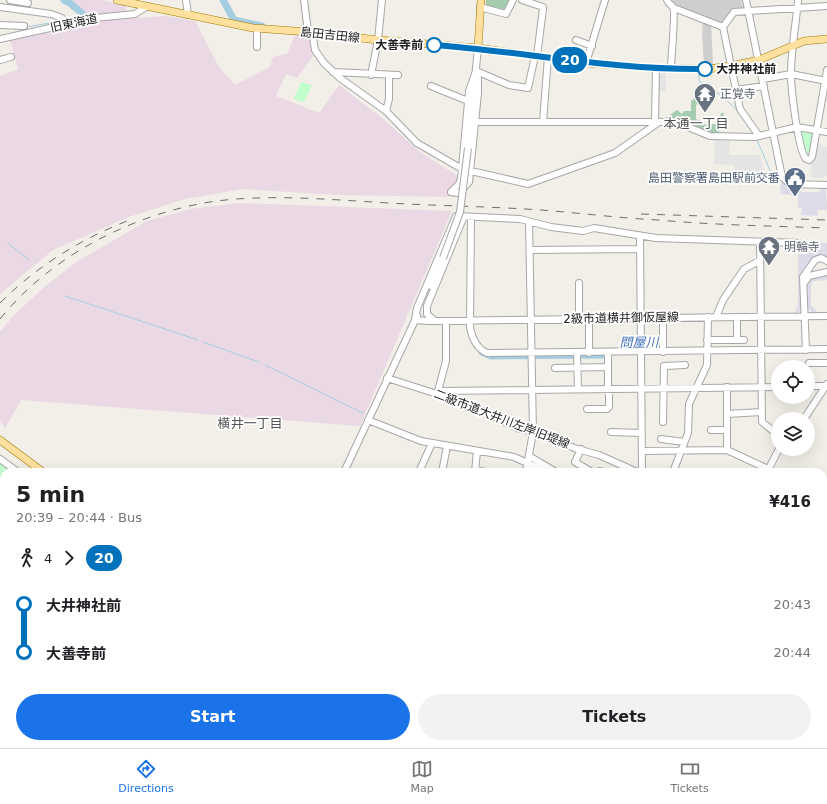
<!DOCTYPE html>
<meta charset="utf-8">
<style>
body{margin:0;font-family:"DejaVu Sans","Noto Sans JP",sans-serif;background:#f2f2f2;color:#202124;height:100vh;display:flex;flex-direction:column;font-size:15px;white-space:nowrap}
*{box-sizing:border-box;margin:0}
p{font-size:13px;color:#757577}
.icon{flex:none;width:22px;height:22px;fill:none;stroke:currentColor;stroke-width:2;stroke-linecap:round;stroke-linejoin:round}
.map{position:relative;flex:1;overflow:hidden}
.details{position:absolute;left:0px;top:468px;width:827px;height:280px;display:flex;flex-direction:column;background:#fff;border-radius:12px 12px 0 0;box-shadow:0 4px 16px #0002}
.details>*{flex:none}
.badge{padding:0 8px;border-radius:13px;font-size:14px;line-height:26px}
.buttons{position:absolute;left:771px;top:360px;display:grid;gap:8px}
.buttons a{display:grid;place-items:center;width:44px;height:44px;border-radius:50%;background:#fff;box-shadow:0 4px 16px #0002;font-size:20px}
.map>.badge{position:absolute;translate:-50% -50%;box-shadow:0 0 0 2px #fff}
.legs{display:flex;align-items:center;gap:6px;height:44px;padding:0 16px;font-size:13px}
.legs p{margin-inline-start:auto}
.headline{display:flex;align-items:center;justify-content:space-between;height:68px;padding:0 16px}
h1{font-size:22px;font-weight:800;line-height:30px}
.primary-button{display:flex;gap:8px;margin-top:auto;padding:8px 16px}
.primary-button a{flex:1;height:46px;border-radius:24px;background:#1a73e8;color:#fff;font-size:16px;font-weight:800;line-height:46px;text-align:center}
.primary-button a+a{background:#f2f2f2;color:#202124}
ul{padding:0 16px;list-style:none}
li{display:flex;align-items:center;gap:14px;height:48px;font-size:15px}
li i{display:grid;place-items:center;width:6px;height:100%;margin:0 5px;background:currentColor}
li i::after{content:'';width:10px;height:10px;margin:-5px;border:3px solid;border-radius:50%;background:#fff}
li p{margin-inline-start:auto}
li:first-child i{background:linear-gradient(#0000 50%,currentColor 0)}
li:last-child i{background:linear-gradient(currentColor 50%,#0000 0)}
.tabs{display:flex;justify-content:space-around;align-items:center;height:56px;border-top:1px solid #e0e0e0;background:#fff;font-size:11px;color:#757577}
.tabs a{display:grid;justify-items:center;gap:2px}
.tabs .active{color:#1a73e8}
.map>svg:first-child{display:block}
</style>
<div class="map">
<svg width="827" height="748" viewBox="0 0 827 748">
<rect width="100%" height="100%" fill="#f1efe7"/>
<path fill="#ebd8e5" d="M73 0H101L126 5V13L88 17Z
M165 16 195 21 219 67 235 85 270 67 273 57 287 54 295 35 309 37 314 55 297 78 286 74 276 96 319 113 339 85 387 122 421 153 458 176 459 197 336 195 243 189 185 199 129 217 53 250 0 294V76L18 69 10 40 109 20Z
M239 203 452 211 360 426 21 400 5 428 0 421V332L15 314 49 283 78 261 147 221 190 209Z"/>
<path fill="#cecece" d="M670 0H741L744 10 731 11 723 26 711 22 713 65H704L702 34 703 17 675 6Z"/>
<path fill="#c4eeaa" d="M74 744H470L462 748H77Z"/>
<path fill="#a3d399" d="M823 634H827V716L823 715Z"/>
<path fill="#a6ccb0" d="M486 0H510L505 12 486 7Z
M698 96V104L696 105V119L701 121H696V125L716 124V119L720 118 721 113H724L718 134H710L691 125 690 117H686V124L675 120 664 119 677 110 682 114 684 111H691V101Z"/>
<path fill="#c2fdce" d="M301 82 312 85 304 102 294 99Z
M801 129 814 130 811 156 807 158 799 131Z
M0 463 13 472H4V538L0 535Z
M827 590V622L823 621V593Z"/>
<path fill="#80e5c9" d="M823 528 827 531V588L823 592Z"/>
<path fill="#e4e4e4" d="M658 71H666V91H658Z
M715 139 730 140 729 155H760L767 180 743 176 734 178V165L714 164Z
M816 143 822 144 821 147H827V175L824 178H811V162L814 160Z"/>
<path fill="#dcdbe7" d="M782 182 792 189 802 192H819L822 188H826L827 210H818V216L801 215 802 208H798V195L781 194 780 186Z
M798 242 827 243V260L820 257 803 274 802 309 798 313 794 314 798 306Z
M827 275V280L814 281 811 284V306L816 310V314L813 313 807 307V281L816 276Z"/>
<g fill="none" stroke-linecap="round" stroke-linejoin="round">
<path stroke="#a5cde1" stroke-width="1" d="M27 27 61 21
M699 73V81L722 96 738 111
M747 125 754 134
M757 140 775 182
M8 243 29 260
M65 296 198 340
M203 342 259 362
M265 365 363 413
M466 446 515 454 525 458
M766 466 775 450
M741 472 762 470
M823 608 827 607"/>
<path stroke="#a5cde1" stroke-width="7" d="M64 0 70 3 86 17
M223 0 234 20 262 26
M482 352 491 356 607 355
M823 681 827 682"/>
<g stroke="#a7a7a7" stroke-width="8">
<path id="minor" d="M10 0 28 3
M186 0 188 15
M304 0 308 32
M522 0 543 7V9L537 56
M667 0C668 3 671 5 673 7 676 12 671 58 671 68
M746 0 782 177 790 184 827 185
M798 0C796 24 791 50 791 74 791 89 798 150 806 159L809 160 812 157 827 70
M0 7 51 14 62 18 64 26
M480 7 506 14 513 0
M674 8 723 27
M0 25 24 26
M312 32 315 50 324 63 340 78 386 111 417 143 462 169 528 184 615 153 659 122
M0 39 95 18 135 14 146 7
M576 40 592 46
M257 47V29
M0 60 11 57
M586 63 605 0
M476 71 509 85 528 88 535 56
M333 72 398 75
M371 75 378 40 382 0
M763 79 791 74 827 81
M431 86 468 101
M736 90 764 86
M386 111 389 99V75
M476 122H676L710 136 755 137 797 127 827 132
M543 122 548 57
M655 122 656 68
M759 136 740 109 723 27 734 12 827 6
M468 148 478 48
M451 192 459 193 469 182 478 93V79L476 71
M451 192 459 184 461 179 469 91 476 71
M471 217 470 327C472 338 476 348 487 353L827 349
M640 236 642 472
M760 243 762 422 778 435
M798 243 656 238 594 228 583 231 551 227 520 219 456 216 417 308 415 320 428 321 827 316
M530 250 640 249
M804 283 809 276 827 272
M431 286 443 258
M716 317 723 300 744 269 759 261
M737 317V340
M663 318V352
M579 319V283
M589 319V353
M435 321 427 314V306L464 216
M707 340H744
M806 350 803 277 815 260 821 258 827 261
M577 353 578 389
M608 353V389
M809 363H827
M555 368 608 367
M387 378 437 394 483 411 517 428 533 432 577 449 599 455 637 472
M808 386H827
M438 391 446 361V321
M437 394 438 391 778 387
M587 409H607L609 407V389
M727 414 762 412
M804 419 827 384
M368 420 421 441 514 457 547 472
M663 422 664 366 685 365
M711 430H727
M611 432 642 433
M661 439 684 442
M581 449 575 462 592 472
M727 450V387
M642 451 727 450 768 469
M529 456 556 472
M0 459 18 472
M443 467 447 446
M475 469 485 472
M344 472 417 316
M419 472 432 443
M475 472 477 451
M526 472 533 432 529 222
M600 472V471
M673 472 688 433 689 404 707 365 708 317
M767 472 779 449
M823 510 827 511"/>
</g>
<g stroke="#9d7b00" stroke-width="8">
<path id="major" d="M117 0 253 28 308 32 378 40 478 48 586 63 656 68 708 69 731 66 759 60 804 41 827 39
M478 48 481 0
M0 440 43 472
M823 624 827 625"/>
</g>
<use href="#minor" stroke="#fff" stroke-width="6"/>
<use href="#major" stroke="#ffe09e" stroke-width="7"/>
<path stroke="#6e6e6e" stroke-width="1" stroke-dasharray="8 8" stroke-linecap="butt" d="M641 214 827 220
M0 303C36 267 79 240 127 221
M0 319C49 258 127 217 204 203 266 192 343 201 407 204 452 206 497 207 541 210 580 213 619 218 658 220 714 225 771 226 827 228"/>
<g stroke="#a7a7a7" stroke-width="8" stroke-linecap="butt">
<path id="minor-bridge" d="M443 258 460 212 468 148"/>
</g>
<use href="#minor-bridge" stroke="#fff" stroke-width="6"/>
</g>
<g fill="none" stroke-linecap="round" stroke-linejoin="round">
<g stroke="#fff" stroke-width="9">
<path id="line-1" d="M434 45C525 52 614 70 705 69"/>
</g>
<use href="#line-1" stroke="#0072bc" stroke-width="6"/>
</g>
<defs>
<g id="temple-pin" transform="scale(1.15)"><path d="M0 17L-7.5 6A9.5 9.5 0 1 1 7.5 6Z" fill="#6b7280" stroke="#fff"/><path d="M0-6L5-2H3V0L6.5 2.5H4V6H1.5V3h-3V6H-4V2.5H-6.5L-3 0V-2H-5Z" fill="#fff"/></g>
<g id="civic-pin" transform="scale(1.15)"><path d="M0 17L-7.5 6A9.5 9.5 0 1 1 7.5 6Z" fill="#5c6f8a" stroke="#fff"/><path d="M-.6-6.5H3V-4.5H.6V-3L4-1V1h2V6H-6V1h2V-1L-.6-3ZM-1.2 2.5V6h2.4V2.5Z" fill="#fff"/></g>
</defs>
<g fill-rule="evenodd">
<use href="#temple-pin" x="705" y="94"/>
<use href="#civic-pin" x="795" y="178"/>
<use href="#temple-pin" x="769" y="247"/>
</g>
<g fill="#fff" stroke="#0072bc" stroke-width="2">
<circle cx="434" cy="45" r="7"/>
<circle cx="705" cy="69" r="7"/>
</g>
<g text-anchor="middle" stroke-width="3.5" stroke-linejoin="round" paint-order="stroke">
<g font-size="12" fill="#202020" stroke="#fff">
<text transform="translate(74 23) rotate(-12)" y="4">旧東海道</text>
<text transform="translate(330 35) rotate(6)" y="4">島田吉田線</text>
<text transform="translate(621 318) rotate(-1)" y="4">2級市道横井御仮屋線</text>
<text transform="translate(502 419) rotate(21)" y="4">二級市道大井川左岸旧堤線</text>
</g>
<g font-size="12" font-weight="bold" fill="#202020" stroke="#fff" text-anchor="end">
<text x="423" y="49">大善寺前</text>
<text x="716" y="73" text-anchor="start">大井神社前</text>
</g>
<g font-size="12" fill="#5b616d" stroke="#fff" text-anchor="start">
<text x="720" y="98">正覚寺</text>
<text x="784" y="251">明輪寺</text>
</g>
<g font-size="12" fill="#4e5e75" stroke="#fff" text-anchor="end">
<text x="780" y="182">島田警察署島田駅前交番</text>
</g>
<g font-size="13" fill="#535353" stroke="#fff">
<text x="696" y="128">本通一丁目</text>
<text x="250" y="428">横井一丁目</text>
</g>
<g font-size="13" font-style="italic" fill="#4671b7" stroke="#fff">
<text transform="translate(639 342) rotate(-1)" y="5">問屋川</text>
</g>
</g>
</svg>
<div class="buttons">
<a><svg class="icon" aria-label="locate" viewBox="0 0 24 24"><circle cx="12" cy="12" r="6"/><path d="M12 2v4M12 18v4M2 12h4M18 12h4"/></svg></a>
<a><svg class="icon" aria-label="layers" viewBox="0 0 24 24"><path d="M12 4l9 5-9 5-9-5zM3 14l9 5 9-5"/></svg></a>
</div>
<b class="badge" style="left:570px;top:60px;background:#0072bc;color:#fff">20</b>
<section class="details">
<div class="headline"><div><h1>5 min</h1><p>20:39 – 20:44 · Bus</p></div><b>¥416</b></div>
<div class="legs"><svg class="icon" aria-label="walk" viewBox="0 0 24 24"><circle cx="13" cy="4" r="2"/><path d="M13 8l-2 6 4 7M11 14l-3 7M7 12l3-4h3l4 4"/></svg>4<svg class="icon" aria-label="forward" viewBox="0 0 24 24"><path d="M9 5l7 7-7 7"/></svg><b class="badge" style="background:#0072bc;color:#fff">20</b></div>
<ul>
<li><i style="color:#0072bc"></i><b>大井神社前</b><p>20:43</p></li>
<li><i style="color:#0072bc"></i><b>大善寺前</b><p>20:44</p></li>
</ul>
<div class="primary-button"><a>Start</a><a>Tickets</a></div>
</section>
</div>
<nav class="tabs">
<a class="active"><svg class="icon" aria-label="directions" viewBox="0 0 24 24"><path d="M12 3l9 9-9 9-9-9zM9 14v-3h6M13 9l2 2-2 2"/></svg>Directions</a>
<a><svg class="icon" aria-label="map" viewBox="0 0 24 24"><path d="M3 6l6-2 6 2 6-2v14l-6 2-6-2-6 2zM9 4v14M15 6v14"/></svg>Map</a>
<a><svg class="icon" aria-label="tickets" viewBox="0 0 24 24"><path d="M3 7h18v10H3zM15 7v10"/></svg>Tickets</a>
</nav>
